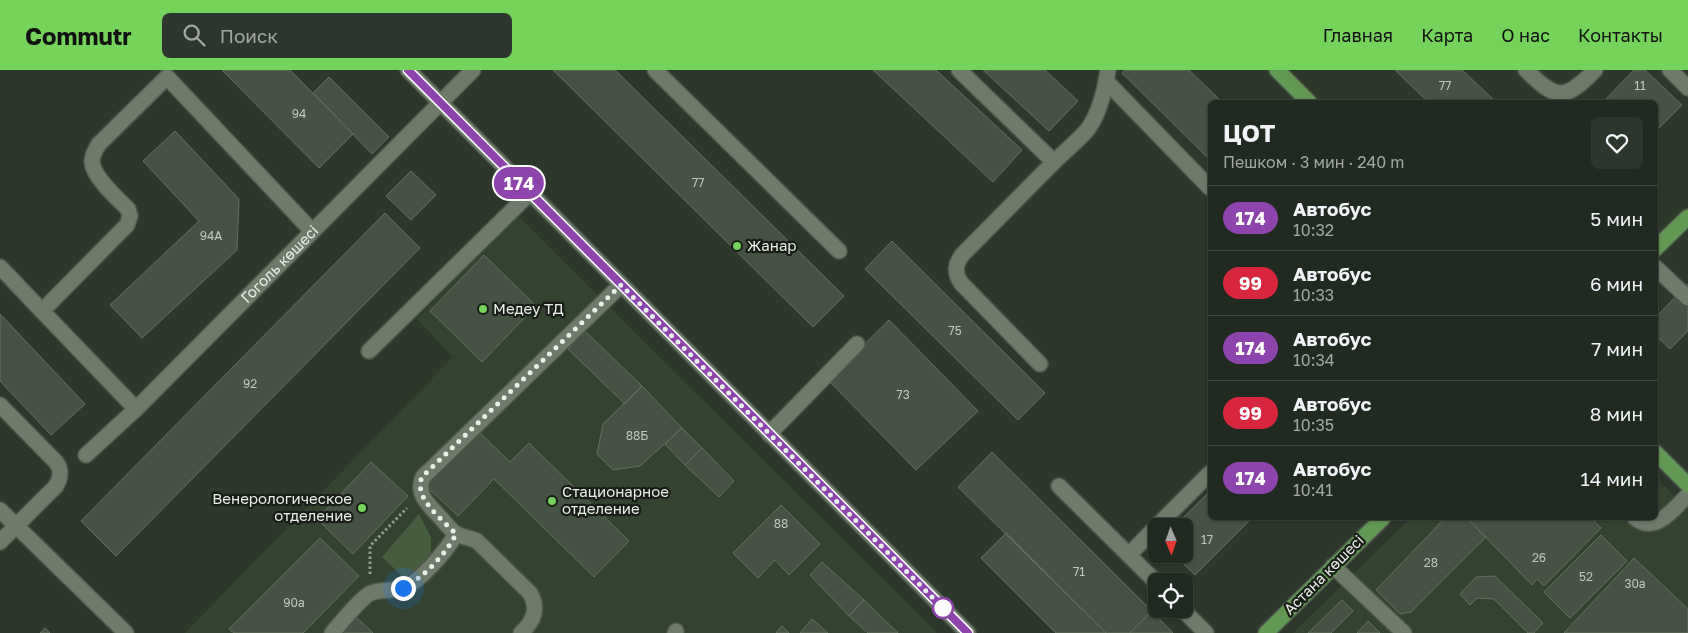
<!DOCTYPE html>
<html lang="ru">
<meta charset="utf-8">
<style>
body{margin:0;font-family:"Golos Text",sans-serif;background:#2d362d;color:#f1f3f6;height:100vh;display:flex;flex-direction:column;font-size:19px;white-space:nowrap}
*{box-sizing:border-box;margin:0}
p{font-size:16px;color:#a2a7a5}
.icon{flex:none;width:28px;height:28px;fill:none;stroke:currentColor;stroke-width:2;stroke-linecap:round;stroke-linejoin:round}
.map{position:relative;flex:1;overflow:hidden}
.sheet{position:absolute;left:1208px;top:30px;width:450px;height:420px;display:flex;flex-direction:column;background:#212a20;border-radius:8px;box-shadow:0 1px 4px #0004,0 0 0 1px #3e463e}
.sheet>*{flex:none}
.badge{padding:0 10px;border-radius:16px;font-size:18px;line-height:32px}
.needle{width:32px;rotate:178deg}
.fabs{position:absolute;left:1148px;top:448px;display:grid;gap:10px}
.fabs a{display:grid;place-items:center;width:45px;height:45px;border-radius:8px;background:#212a20;box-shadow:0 1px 4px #0004,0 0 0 1px #3e463e;font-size:25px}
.you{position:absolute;width:25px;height:25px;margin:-12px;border:4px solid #fff;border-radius:50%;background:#1a73e8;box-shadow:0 0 0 8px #1a73e833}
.map>.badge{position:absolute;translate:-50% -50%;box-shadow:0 0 0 2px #fff}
.round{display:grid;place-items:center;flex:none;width:52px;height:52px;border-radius:8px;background:#2d362d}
.head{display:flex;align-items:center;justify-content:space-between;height:85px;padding:0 15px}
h1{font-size:24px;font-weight:700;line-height:38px}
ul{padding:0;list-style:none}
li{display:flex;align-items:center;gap:15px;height:65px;padding:0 15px;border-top:1px solid #3e463e}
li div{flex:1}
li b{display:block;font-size:19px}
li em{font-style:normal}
li .badge{min-width:55px;font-weight:700;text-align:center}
header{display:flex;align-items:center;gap:30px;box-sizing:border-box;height:70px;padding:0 25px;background:#75d25b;color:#111}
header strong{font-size:24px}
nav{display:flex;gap:28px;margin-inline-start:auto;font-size:18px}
.search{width:350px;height:45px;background:#2d362d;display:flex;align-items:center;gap:12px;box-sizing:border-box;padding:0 18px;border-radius:8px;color:#a2a7a5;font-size:19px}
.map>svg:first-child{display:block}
</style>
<header>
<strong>Commutr</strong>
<div class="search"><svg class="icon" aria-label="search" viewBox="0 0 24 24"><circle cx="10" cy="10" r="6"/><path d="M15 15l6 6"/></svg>Поиск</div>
<nav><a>Главная</a><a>Карта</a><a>О нас</a><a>Контакты</a></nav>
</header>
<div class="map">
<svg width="1688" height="563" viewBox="0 0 1688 563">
<rect width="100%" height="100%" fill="#2c382a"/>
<path fill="#344330" d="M517 145 937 563H185L453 287 417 249Z
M1655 407 1688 440V563H1293L1411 448H1655Z"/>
<path fill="#465d41" d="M419 444 431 467V485L406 510 382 487Z"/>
<path fill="#465243" stroke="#637060" d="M222 0H290L353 64 319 98Z
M553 0H615L844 226 813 257Z
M873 0H936L1022 80 993 112Z
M983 0H1045L1078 31 1049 61Z
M1125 0H1189L1222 32H1210V90L1122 3Z
M1395 0H1462L1496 32H1428Z
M1634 0H1645L1682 35 1655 62V32H1603Z
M329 7 389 67 372 84 313 23Z
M175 61 239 129 237 180 142 268 110 235 199 151 143 91Z
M411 101 436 125 411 150 386 126Z
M385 143 420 178 116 486 81 451Z
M892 171 1045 323 1018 350 865 199Z
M484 185 536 236 482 292 430 241Z
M1688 214V261L1670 279 1655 265V248Z
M0 244 85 334 51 365 0 311Z
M889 250 978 341 916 400 828 310Z
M585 261 642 316 625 334 568 279Z
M642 316 682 358 640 396 613 400 597 384 603 354Z
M682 358 702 378 685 395 665 374Z
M478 361 510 392 529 373 629 471 594 507 494 409 458 446 425 415Z
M702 378 734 411 719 427 685 395Z
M992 382 1152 541 1130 563H1106L958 417Z
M371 392 408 426 353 484 317 449Z
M1210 421V448H1252L1195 505 1173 484H1184V456H1175Z
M781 435 820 474 789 505 775 490 758 508 733 483Z
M1445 448H1467L1486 467 1411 542 1400 544 1376 520Z
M1467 448H1591L1601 458 1544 516 1537 509 1532 515Z
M1006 463 1106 563H1056L981 488Z
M1601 465 1627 491 1570 548 1544 522Z
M320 468 359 506 303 563H234L229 559Z
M1634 488 1688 539V563H1564Z
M822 492 864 530 849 546 810 505Z
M1495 506 1543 553 1534 563H1528L1494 529 1477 528 1470 535 1460 524 1476 507Z
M864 530 898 563H868L849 546Z
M1342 530 1353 541 1331 563H1308Z
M1152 541 1173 563H1130Z
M354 545 373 563H338Z
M812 549 828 563H800Z
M1368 551 1380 563H1357Z
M782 556 789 563H776Z
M45 558 50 563H40Z"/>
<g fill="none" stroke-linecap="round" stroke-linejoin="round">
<g stroke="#4b5549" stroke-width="18">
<g id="minor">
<path d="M408 0 968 563"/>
<path d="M655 0 839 181"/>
<path d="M959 0 1054 92C1065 81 1078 71 1088 59 1100 42 1105 20 1108 0"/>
<path d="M1526 0C1556 30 1565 31 1595 0"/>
<path d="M1670 0 1688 18"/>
<path d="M1106 11 1210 118"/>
<path d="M0 197 42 241"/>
<path d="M1655 197 1688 228"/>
<path d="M369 281 530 123"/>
<path d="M1040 294 961 213C954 202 955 194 963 184L1054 92"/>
<path d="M0 335 56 392C62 400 61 407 56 416L0 472"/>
<path d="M136 339 42 241 127 155 130 146 128 139C118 129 93 107 92 92 92 85 95 80 99 74L167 7 312 161"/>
<path d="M769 364 857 274"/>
<path id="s1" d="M86 385 136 339 473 0"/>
<path d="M1059 416 1156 512"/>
<path d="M0 440 126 563"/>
<path d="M1635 448C1656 465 1674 438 1688 425"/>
<path d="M1157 456 1210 403"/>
<path d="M1129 485 1156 457"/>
<path d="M1333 496 1404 563"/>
<path d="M1182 539 1206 563"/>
<path d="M332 563C342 552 357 532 369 524 379 518 392 522 403 518 420 512 447 480 456 464"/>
<path d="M521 563C534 551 539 538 530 523L477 471C471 468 461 467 455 463 450 459 445 453 441 448 430 436 415 425 423 407L621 215"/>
<path d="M675 563 676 561"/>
</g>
</g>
<g stroke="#4b5549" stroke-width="18">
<path id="major" d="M1277 0 1309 32
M1655 179 1688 147
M1655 382 1688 415
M1266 563 1383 448"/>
</g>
<path stroke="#919b8f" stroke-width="3" stroke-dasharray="2.5 2.5" stroke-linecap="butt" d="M370 504V476L407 438"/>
<use href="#minor" stroke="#6e7b6b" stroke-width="15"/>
<use href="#major" stroke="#629754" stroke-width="15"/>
</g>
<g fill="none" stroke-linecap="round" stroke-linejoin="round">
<g stroke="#fff" stroke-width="11">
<path id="line" d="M408 0 968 563"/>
</g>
<use href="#line" stroke="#8e44ad" stroke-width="8"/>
<path stroke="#e8efe6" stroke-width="5" stroke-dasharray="0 9" d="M403 518C423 508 446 484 456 464 442 449 413 428 422 407L621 215 943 538"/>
</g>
<g fill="#75d25b" stroke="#181d17" stroke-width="2">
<circle cx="737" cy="176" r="5"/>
<circle cx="483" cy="239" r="5"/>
<circle cx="552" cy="431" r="5"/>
<circle cx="362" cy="438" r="5"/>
</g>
<circle fill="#fff" stroke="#8e44ad" stroke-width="2.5" cx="943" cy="538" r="10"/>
<g text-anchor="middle" stroke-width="4.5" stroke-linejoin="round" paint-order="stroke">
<g font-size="12" fill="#c0c8bd">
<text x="1445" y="20">77</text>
<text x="1640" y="20">11</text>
<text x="299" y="48">94</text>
<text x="698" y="117">77</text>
<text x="211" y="170">94А</text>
<text x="955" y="265">75</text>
<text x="250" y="318">92</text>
<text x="903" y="329">73</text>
<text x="637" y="370">88Б</text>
<text x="781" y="458">88</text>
<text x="1207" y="474">17</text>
<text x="1539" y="492">26</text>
<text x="1431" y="497">28</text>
<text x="1079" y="506">71</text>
<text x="1586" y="511">52</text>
<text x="1635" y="518">30а</text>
<text x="294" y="537">90а</text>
</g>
<g font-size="15" fill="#e8efe6" stroke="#181d17" text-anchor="start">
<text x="747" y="181">Жанар</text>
<text x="493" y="244">Медеу ТД</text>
<text x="562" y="427">Стационарное<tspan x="562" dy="17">отделение</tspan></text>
<text x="352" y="434" text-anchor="end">Венерологическое<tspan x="352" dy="17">отделение</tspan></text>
</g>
<g font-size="15" fill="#e8efe6" stroke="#181d17">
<text dy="5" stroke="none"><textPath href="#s1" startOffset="272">Гоголь көшесі</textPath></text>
<text transform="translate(1324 505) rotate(-45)" y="5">Астана көшесі</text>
</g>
</g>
</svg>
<div class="fabs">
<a><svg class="needle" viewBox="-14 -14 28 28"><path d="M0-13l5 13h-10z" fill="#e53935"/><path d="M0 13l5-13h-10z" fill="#a2a7a5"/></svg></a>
<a><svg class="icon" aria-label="locate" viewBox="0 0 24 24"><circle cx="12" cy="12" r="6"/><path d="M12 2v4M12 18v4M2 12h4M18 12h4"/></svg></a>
</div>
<div class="you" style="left:403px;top:518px"></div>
<b class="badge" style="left:519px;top:113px;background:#8e44ad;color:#fff">174</b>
<section class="sheet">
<div class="head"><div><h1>ЦОТ</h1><p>Пешком · 3 мин · 240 m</p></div><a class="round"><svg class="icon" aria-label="heart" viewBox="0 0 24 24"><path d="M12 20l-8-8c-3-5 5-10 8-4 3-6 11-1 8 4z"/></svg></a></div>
<ul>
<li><span class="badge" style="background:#8e44ad;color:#fff">174</span><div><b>Автобус</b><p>10:32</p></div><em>5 мин</em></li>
<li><span class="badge" style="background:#d7263d;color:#fff">99</span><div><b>Автобус</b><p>10:33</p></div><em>6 мин</em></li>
<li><span class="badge" style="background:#8e44ad;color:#fff">174</span><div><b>Автобус</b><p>10:34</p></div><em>7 мин</em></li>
<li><span class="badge" style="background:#d7263d;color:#fff">99</span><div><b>Автобус</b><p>10:35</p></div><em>8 мин</em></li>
<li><span class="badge" style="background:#8e44ad;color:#fff">174</span><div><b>Автобус</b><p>10:41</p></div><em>14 мин</em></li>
</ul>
</section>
</div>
